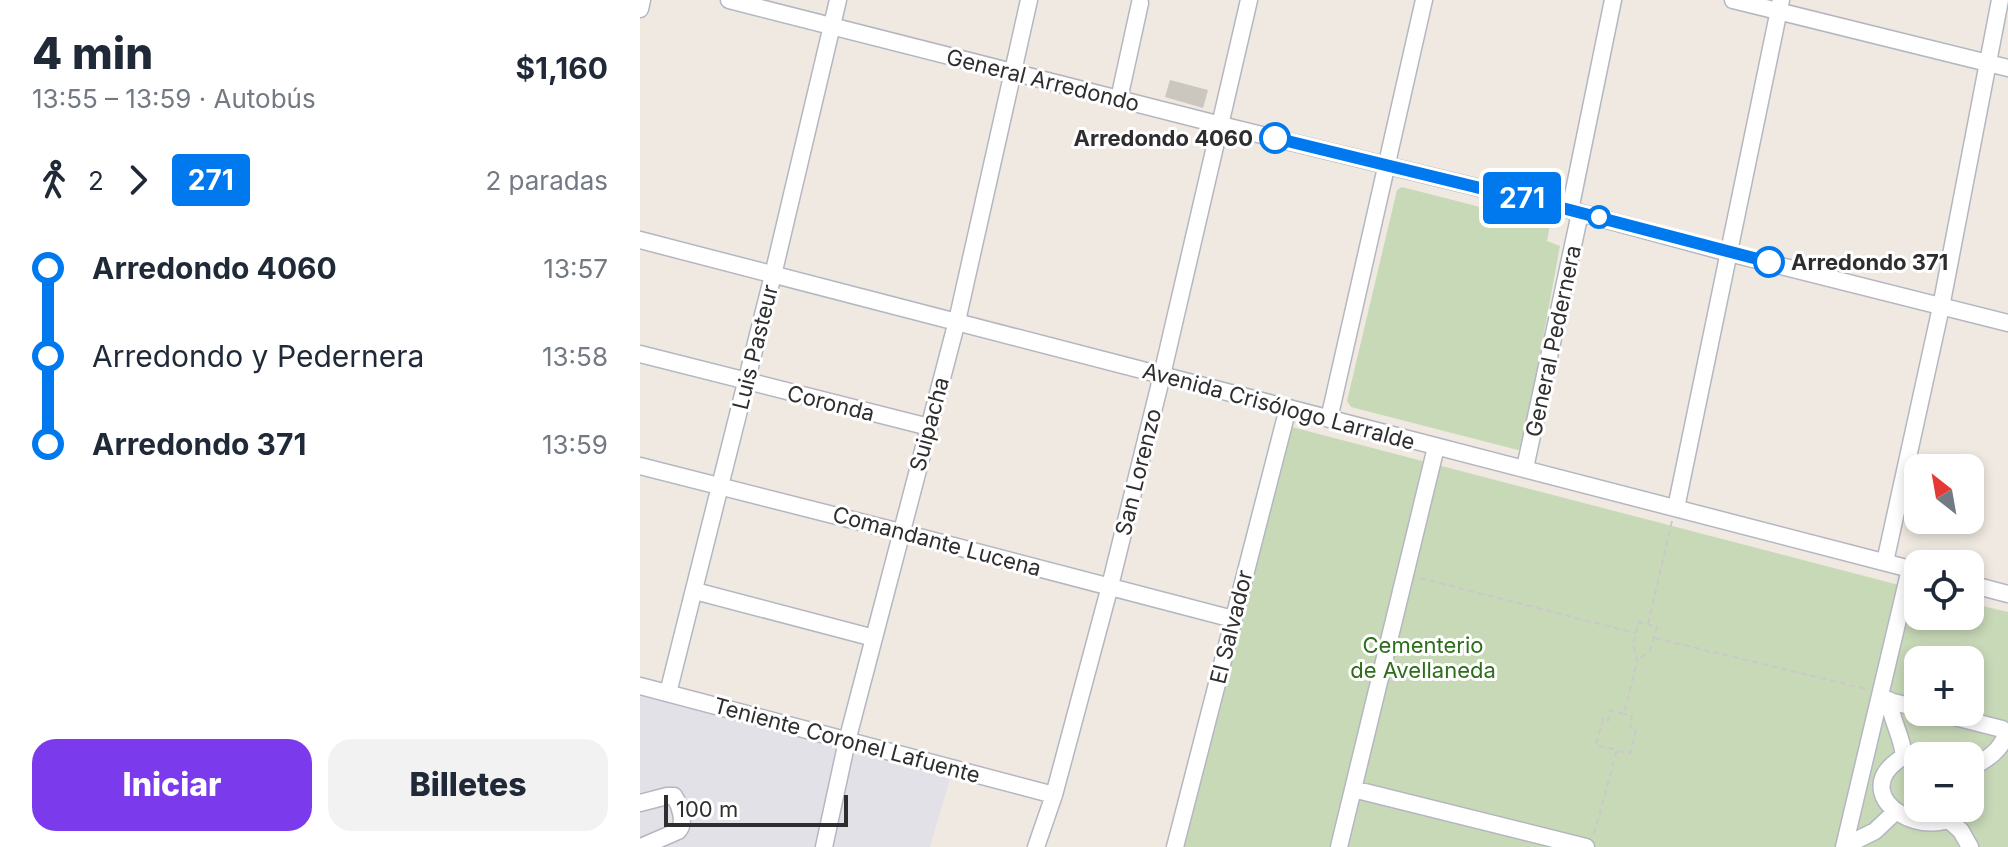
<!DOCTYPE html>
<html lang="es">
<meta charset="utf-8">
<style>
body{margin:0;font-family:Inter,sans-serif;background:#f2f2f3;color:#1f2937;height:100vh;display:flex;flex-direction:column;font-size:30px;white-space:nowrap}
*{box-sizing:border-box;margin:0}
p{font-size:26px;color:#747a83}
.icon{flex:none;width:44px;height:44px;fill:none;stroke:currentColor;stroke-width:2;stroke-linecap:round;stroke-linejoin:round}
.map{position:relative;flex:1;overflow:hidden}
.drawer{display:flex;flex-direction:column;background:#fff;width:640px}
.drawer>*{flex:none}
.badge{padding:0 16px;border-radius:6px;font-size:28px;line-height:52px}
.needle{width:52px;rotate:329deg}
.tools{position:absolute;left:1264px;top:454px;display:grid;gap:16px}
.tools a{display:grid;place-items:center;width:80px;height:80px;border-radius:16px;background:#fff;box-shadow:0 4px 12px #0003;font-size:40px}
.scale{position:absolute;left:24px;bottom:20px;width:184px;box-sizing:border-box;padding-left:8px;border:4px solid #2e2e2e;border-top:0;font-size:22px;line-height:28px;white-space:nowrap;color:#2e2e2e;-webkit-text-stroke:6px #fff;paint-order:stroke}
.map>.badge{position:absolute;translate:-50% -50%;box-shadow:0 0 0 4px #fff}
.legs{display:flex;align-items:center;gap:12px;height:88px;padding:0 32px;font-size:26px}
.legs p{margin-inline-start:auto}
.overview{display:flex;align-items:center;justify-content:space-between;height:136px;padding:0 32px}
h1{font-size:44px;font-weight:800;line-height:60px}
.action{display:flex;gap:16px;margin-top:auto;padding:16px 32px}
.action a{flex:1;height:92px;border-radius:24px;background:#7c3aed;color:#fff;font-size:32px;font-weight:800;line-height:92px;text-align:center}
.action a+a{background:#f2f2f3;color:#1f2937}
ul{padding:0 32px;list-style:none}
li{display:flex;align-items:center;gap:28px;height:88px;font-size:30px}
li i{display:grid;place-items:center;width:12px;height:100%;margin:0 10px;background:currentColor}
li i::after{content:'';width:20px;height:20px;margin:-10px;border:6px solid;border-radius:50%;background:#fff}
li p{margin-inline-start:auto}
li:first-child i{background:linear-gradient(#0000 50%,currentColor 0)}
li:last-child i{background:linear-gradient(currentColor 50%,#0000 0)}
main{display:flex;flex:1;min-height:0}
.map>svg:first-child{display:block}
</style>
<main>
<section class="drawer">
<div class="overview"><div><h1>4 min</h1><p>13:55 – 13:59 · Autobús</p></div><b>$1,160</b></div>
<div class="legs"><svg class="icon" aria-label="walk" viewBox="0 0 24 24"><circle cx="13" cy="4" r="2"/><path d="M13 8l-2 6 4 7M11 14l-3 7M7 12l3-4h3l4 4"/></svg>2<svg class="icon" aria-label="forward" viewBox="0 0 24 24"><path d="M9 5l7 7-7 7"/></svg><b class="badge" style="background:#0079ef;color:#fff">271</b><p>2 paradas</p></div>
<ul>
<li><i style="color:#0079ef"></i><b>Arredondo 4060</b><p>13:57</p></li>
<li><i style="color:#0079ef"></i><span>Arredondo y Pedernera</span><p>13:58</p></li>
<li><i style="color:#0079ef"></i><b>Arredondo 371</b><p>13:59</p></li>
</ul>
<div class="action"><a>Iniciar</a><a>Billetes</a></div>
</section>
<div class="map">
<svg width="1368" height="847" viewBox="0 0 1368 847">
<rect width="100%" height="100%" fill="#efe9e1"/>
<path fill="#e3e1e8" d="M0 694 312 772 290 847H0Z"/>
<path fill="#c8d9b8" fill-rule="evenodd" d="M762 187 910 225 907 241 920 246 883 447 878 450 711 407 707 401 757 190Z
M648 426 1278 590V616H1330V603L1368 612V847H538ZM1278 660H1330V712H1278ZM1278 756H1330V808H1278Z"/>
<path fill="#cbc7bf" d="M530 80 568 90 563 108 525 97Z"/>
<g fill="none" stroke-linecap="round" stroke-linejoin="round">
<g stroke="#b4b7c1" stroke-width="19">
<path id="minor" d="M89 0 581 125 930 210 1089 253 1368 323
M1093 0 1368 68
M0 9 2 0
M479 99 500 3
M930 210 973 0
M0 240C426 351 852 461 1278 571
M0 354 289 427
M689 419 784 0
M0 466 260 532 593 619
M885 468 940 213
M1036 508 1141 0
M1245 562 1301 307 1360 0
M1330 584 1368 594
M55 591 234 638
M0 686 414 795
M28 693 133 275 198 0
M1241 699 1278 708
M1249 700C1251 720 1262 736 1264 756
M1295 712 1362 729 1366 733C1362 751 1345 760 1330 769
M1299 756C1285 751 1270 751 1257 761 1207 799 1291 847 1326 808
M1330 784V799
M713 789 946 847
M0 803 27 796H34C40 805 46 823 38 831L1 847
M1310 821 1321 831 1330 847
M1211 843 1235 831 1254 813
M184 847 207 741 317 321 389 0
M396 847 414 795 470 586 522 375 609 0
M535 847 648 408
M699 847 796 447
M1204 847 1270 569"/>
</g>
<path stroke="#c9c9c9" stroke-width="2" stroke-dasharray="6 4" stroke-linecap="butt" d="M780 578 995 633
M1008 624 1032 521
M1015 638 1226 689
M978 751 990 753 996 729 990 727 992 716 984 714
M954 834 977 750 956 745 963 719 968 721 970 710 984 714 997 661 993 644 999 622 1017 627 1010 650 997 661"/>
<use href="#minor" stroke="#fff" stroke-width="16"/>
</g>
<g fill="none" stroke-linecap="round" stroke-linejoin="round">
<g stroke="#fff" stroke-width="18">
<path id="line-1" d="M635 138 930 210 1129 262"/>
</g>
<use href="#line-1" stroke="#0079ef" stroke-width="12"/>
</g>
<g fill="#fff" stroke="#0079ef" stroke-width="4">
<circle cx="635" cy="138" r="14"/>
<circle cx="959" cy="217" r="10"/>
<circle cx="1129" cy="262" r="14"/>
</g>
<g text-anchor="middle" stroke-width="6" stroke-linejoin="round" paint-order="stroke">
<g font-size="22" fill="#2e2e2e" stroke="#fff">
<text transform="translate(403 80) rotate(14)" y="8">General Arredondo</text>
<text transform="translate(913 341) rotate(-78)" y="8">General Pedernera</text>
<text transform="translate(115 347) rotate(-76)" y="8">Luis Pasteur</text>
<text transform="translate(191 403) rotate(14)" y="8">Coronda</text>
<text transform="translate(639 406) rotate(15)" y="8">Avenida Crisólogo Larralde</text>
<text transform="translate(289 424) rotate(-75)" y="8">Suipacha</text>
<text transform="translate(498 472) rotate(-76)" y="8">San Lorenzo</text>
<text transform="translate(297 541) rotate(15)" y="8">Comandante Lucena</text>
<text transform="translate(591 627) rotate(-76)" y="8">El Salvador</text>
<text transform="translate(207 740) rotate(15)" y="8">Teniente Coronel Lafuente</text>
</g>
<g font-size="22" font-weight="bold" fill="#2e2e2e" stroke="#fff" text-anchor="end">
<text x="613" y="146">Arredondo 4060</text>
<text x="1151" y="270" text-anchor="start">Arredondo 371</text>
</g>
<g font-size="22" fill="#2c6e1b" stroke="#fff">
<text x="783" y="653">Cementerio<tspan x="783" dy="25">de Avellaneda</tspan></text>
</g>
</g>
</svg>
<div class="tools">
<a><svg class="needle" viewBox="-14 -14 28 28"><path d="M0-13l5 13h-10z" fill="#e53935"/><path d="M0 13l5-13h-10z" fill="#747a83"/></svg></a>
<a><svg class="icon" aria-label="locate" viewBox="0 0 24 24"><circle cx="12" cy="12" r="6"/><path d="M12 2v4M12 18v4M2 12h4M18 12h4"/></svg></a>
<a>+</a>
<a>−</a>
</div>
<div class="scale">100 m</div>
<b class="badge" style="left:882px;top:198px;background:#0079ef;color:#fff">271</b>
</div>
</main>
